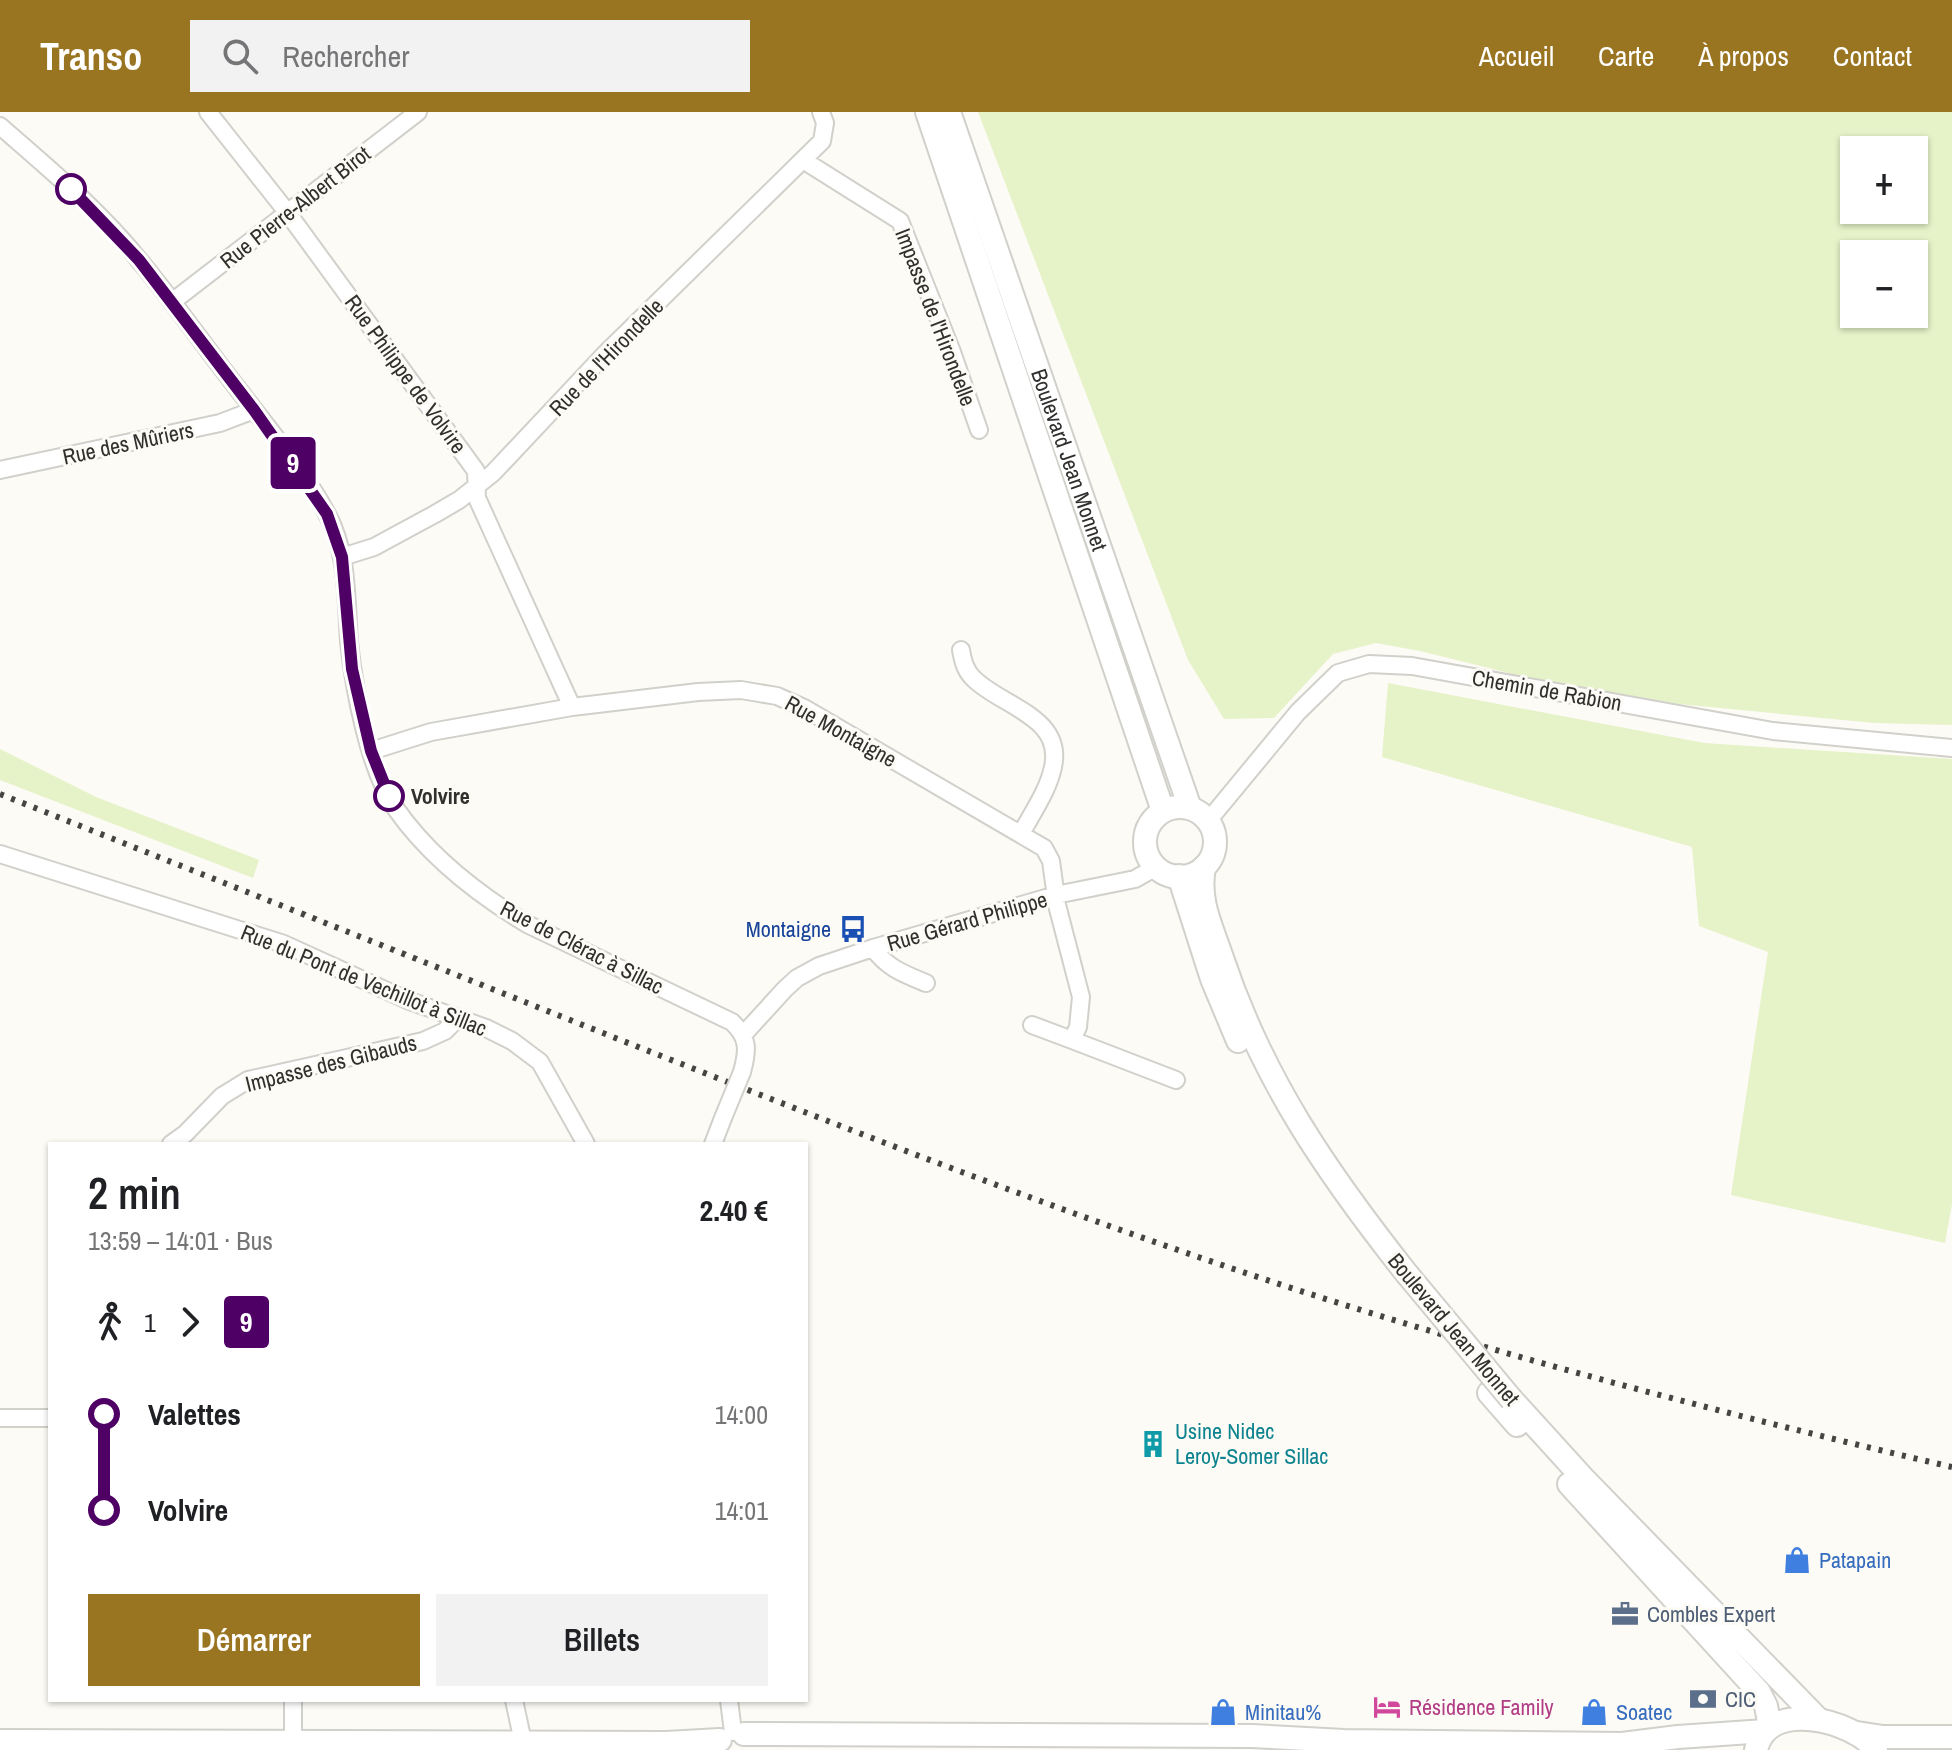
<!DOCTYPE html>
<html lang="fr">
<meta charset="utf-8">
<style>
body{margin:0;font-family:"Archivo Narrow",sans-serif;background:#f2f2f2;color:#202124;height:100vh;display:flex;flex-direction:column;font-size:30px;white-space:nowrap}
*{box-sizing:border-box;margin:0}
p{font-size:26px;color:#757577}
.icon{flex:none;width:44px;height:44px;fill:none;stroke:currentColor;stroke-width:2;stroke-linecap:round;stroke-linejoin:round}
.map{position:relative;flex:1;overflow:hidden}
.side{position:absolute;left:48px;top:1030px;width:760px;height:560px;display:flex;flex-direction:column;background:#fff;border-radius:0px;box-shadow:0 2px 6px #0004}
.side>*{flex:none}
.badge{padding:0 16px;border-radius:6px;font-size:28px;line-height:52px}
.fabs{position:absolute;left:1840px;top:24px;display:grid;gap:16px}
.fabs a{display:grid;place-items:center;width:88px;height:88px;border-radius:0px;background:#fff;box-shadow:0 2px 6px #0004;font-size:40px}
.map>.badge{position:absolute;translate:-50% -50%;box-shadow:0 0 0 4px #fff}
.legs{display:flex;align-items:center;gap:12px;height:88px;padding:0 40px;font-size:26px}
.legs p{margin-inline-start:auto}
.summary{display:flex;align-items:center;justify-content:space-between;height:136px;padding:0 40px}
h1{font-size:44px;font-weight:600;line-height:60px}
.cta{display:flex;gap:16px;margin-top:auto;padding:16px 40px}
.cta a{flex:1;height:92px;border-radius:0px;background:#9a7521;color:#fff;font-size:32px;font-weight:600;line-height:92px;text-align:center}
.cta a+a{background:#f2f2f2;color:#202124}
ul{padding:0 40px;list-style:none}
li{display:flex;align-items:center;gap:28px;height:96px;font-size:30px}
li i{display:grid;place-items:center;width:12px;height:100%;margin:0 10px;background:currentColor}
li i::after{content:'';width:20px;height:20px;margin:-10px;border:6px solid;border-radius:50%;background:#fff}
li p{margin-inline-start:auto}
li:first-child i{background:linear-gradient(#0000 50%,currentColor 0)}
li:last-child i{background:linear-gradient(currentColor 50%,#0000 0)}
header{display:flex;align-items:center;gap:48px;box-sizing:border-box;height:112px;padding:0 40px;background:#9a7521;color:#fff}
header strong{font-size:38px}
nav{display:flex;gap:44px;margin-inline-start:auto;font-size:28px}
.search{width:560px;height:72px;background:#f2f2f2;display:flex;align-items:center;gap:20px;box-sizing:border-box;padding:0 28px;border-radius:0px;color:#757577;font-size:30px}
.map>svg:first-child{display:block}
</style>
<header>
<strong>Transo</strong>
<div class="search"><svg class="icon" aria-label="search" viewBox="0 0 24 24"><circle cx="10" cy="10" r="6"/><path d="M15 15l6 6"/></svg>Rechercher</div>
<nav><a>Accueil</a><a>Carte</a><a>À propos</a><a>Contact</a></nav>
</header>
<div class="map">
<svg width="1952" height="1638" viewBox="0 0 1952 1638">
<rect width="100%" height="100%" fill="#fdfbf6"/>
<path fill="#e6f2c8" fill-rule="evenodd" d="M978 0H1952V613L1874 611 1679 592 1525 565 1420 539 1376 531 1333 542 1274 606 1224 607 1188 548ZM1854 38H1914V98H1854ZM1854 142H1914V202H1854Z
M1388 571 1704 631 1952 647V1092L1945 1131 1731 1083 1768 840 1699 814 1692 735 1382 645Z
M0 637 96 685 259 748 253 766 0 668Z"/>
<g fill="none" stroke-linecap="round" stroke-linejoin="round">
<g stroke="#d1d0ca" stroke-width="20">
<path id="minor" d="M208 0 287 100 476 359 477 386 572 595
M0 14C48 56 99 98 139 148 171 186 200 228 231 268 263 310 300 353 326 400 348 439 346 486 349 530 354 577 369 658 396 697 429 744 479 783 527 812L732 910C749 926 748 938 742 960
M803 48 900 109 952 240 979 318
M172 190 418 0
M0 358 220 311 254 298
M342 445 374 435 435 402 459 388 493 361 604 243 822 29 825 11 821 0
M961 538C963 549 965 558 973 566 1000 594 1064 604 1053 655 1048 679 1032 701 1021 722
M371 639 431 620 572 595 698 580 741 578 777 584 804 596 1044 736 1051 749 1057 793 1081 885 1078 915 1072 928 1176 968
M1208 709 1298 600 1338 561 1369 552 1412 554 1773 619 1952 636
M0 742 284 832 407 888 486 916 512 929 540 950 586 1032
M873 836C887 856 904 862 926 871
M1032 913 1072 928
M743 923 785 877 797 866 819 854 873 836 1056 783 1135 767 1156 755
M171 1032 185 1022 222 984 248 968 423 929 445 919 458 906
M713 1032 723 1006
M0 1306H50
M514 1588 523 1630
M729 1588 733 1620
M293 1629V1588"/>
</g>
<g stroke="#d1d0ca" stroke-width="26">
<g id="secondary">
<path d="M927 0 1163 699"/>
<path id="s1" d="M949 0 1190 696"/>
<circle cx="1180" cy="730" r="35"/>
<path d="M1204 755C1198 788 1210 811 1221 843 1262 967 1327 1061 1407 1162"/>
<path d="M1179 764 1212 867 1238 929"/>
<path d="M1489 1281 1517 1313"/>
<path d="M1512 1288 1583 1366 1819 1608"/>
<path d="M1569 1372 1759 1580 1766 1594 1770 1615"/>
<path d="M1857 1621 1883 1625H1952"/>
<path d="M744 1622 1252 1624 1344 1629 1622 1632 1678 1625 1765 1619"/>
<path d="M0 1629 666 1631 720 1628"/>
<path d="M1756 1638C1767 1586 1853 1608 1876 1638"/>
</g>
</g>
<use href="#minor" stroke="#fff" stroke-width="16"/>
<use href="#secondary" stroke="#fff" stroke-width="22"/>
<path stroke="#464543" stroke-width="6" stroke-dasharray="4 8" stroke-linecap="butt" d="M0 682C206 764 412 845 618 927 847 1017 1076 1107 1310 1182 1521 1249 1736 1305 1952 1355"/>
<g stroke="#d1d0ca" stroke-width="20" stroke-linecap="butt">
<path id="minor-bridge" d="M723 1006 742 960"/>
</g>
<g stroke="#d1d0ca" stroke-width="26" stroke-linecap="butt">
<path id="secondary-bridge" d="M1407 1162 1512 1288"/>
</g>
<use href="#minor-bridge" stroke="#fff" stroke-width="16"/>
<use href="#secondary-bridge" stroke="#fff" stroke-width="22"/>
</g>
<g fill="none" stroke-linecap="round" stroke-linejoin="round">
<g stroke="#fff" stroke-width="18">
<path id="line-1" d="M71 77 139 148 254 298 327 402 342 445 352 557 371 639 389 684"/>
</g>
<use href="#line-1" stroke="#4f0064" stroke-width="12"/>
</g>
<defs>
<g id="bus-bare" transform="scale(2.16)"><path d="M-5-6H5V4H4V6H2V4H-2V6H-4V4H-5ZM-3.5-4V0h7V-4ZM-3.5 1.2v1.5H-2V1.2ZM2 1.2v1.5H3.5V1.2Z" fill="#1a4fb4" stroke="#fdfbf6" stroke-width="2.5" paint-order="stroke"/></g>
<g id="building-bare" transform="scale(2.16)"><path d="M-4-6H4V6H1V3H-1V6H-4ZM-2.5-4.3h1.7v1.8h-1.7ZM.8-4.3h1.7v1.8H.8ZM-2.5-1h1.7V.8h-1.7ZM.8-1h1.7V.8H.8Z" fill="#0f9aa8" stroke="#fdfbf6" stroke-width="2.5" paint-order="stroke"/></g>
<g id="shop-bare" transform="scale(2.16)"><path d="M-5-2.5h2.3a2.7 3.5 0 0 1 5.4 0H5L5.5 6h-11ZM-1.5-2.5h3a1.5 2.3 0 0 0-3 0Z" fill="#3f7fe0" stroke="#fdfbf6" stroke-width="2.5" paint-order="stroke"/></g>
<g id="office-bare" transform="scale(2.16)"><path d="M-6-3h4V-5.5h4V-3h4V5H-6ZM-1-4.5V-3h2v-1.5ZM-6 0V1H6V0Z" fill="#5c6f8a" stroke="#fdfbf6" stroke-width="2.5" paint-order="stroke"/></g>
<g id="bank-bare" transform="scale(2.16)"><path d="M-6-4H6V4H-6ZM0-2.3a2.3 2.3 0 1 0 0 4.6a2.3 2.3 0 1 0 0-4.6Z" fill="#5c6f8a" stroke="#fdfbf6" stroke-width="2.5" paint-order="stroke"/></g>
<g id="hotel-bare" transform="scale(2.16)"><path d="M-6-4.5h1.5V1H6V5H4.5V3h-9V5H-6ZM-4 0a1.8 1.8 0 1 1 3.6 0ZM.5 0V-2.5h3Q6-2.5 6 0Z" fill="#d1479c" stroke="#fdfbf6" stroke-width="2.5" paint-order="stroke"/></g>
</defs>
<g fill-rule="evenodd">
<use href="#bus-bare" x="853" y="817"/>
<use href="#building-bare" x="1153" y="1332"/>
<use href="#shop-bare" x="1797" y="1448"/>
<use href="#office-bare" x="1625" y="1502"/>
<use href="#bank-bare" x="1703" y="1587"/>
<use href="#hotel-bare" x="1387" y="1595"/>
<use href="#shop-bare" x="1223" y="1600"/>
<use href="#shop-bare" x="1594" y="1600"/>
</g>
<g fill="#fff" stroke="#4f0064" stroke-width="4">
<circle cx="71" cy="77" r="14"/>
<circle cx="389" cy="684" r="14"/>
</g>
<g text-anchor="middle" stroke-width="6" stroke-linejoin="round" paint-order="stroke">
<g font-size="22" fill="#31302e" stroke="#fdfbf6">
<text transform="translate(295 95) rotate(-38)" y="8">Rue Pierre-Albert Birot</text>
<text transform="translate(936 205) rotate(69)" y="8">Impasse de l'Hirondelle</text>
<text transform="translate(606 245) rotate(-46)" y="8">Rue de l'Hirondelle</text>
<text transform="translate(406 262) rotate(54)" y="8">Rue Philippe de Volvire</text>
<text transform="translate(128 331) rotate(-12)" y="8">Rue des Mûriers</text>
<text dy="8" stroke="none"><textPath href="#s1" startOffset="368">Boulevard Jean Monnet</textPath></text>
<text transform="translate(1547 578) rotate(10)" y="8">Chemin de Rabion</text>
<text transform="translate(841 619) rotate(29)" y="8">Rue Montaigne</text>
<text transform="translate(967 809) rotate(-16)" y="8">Rue Gérard Philippe</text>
<text transform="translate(582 835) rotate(27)" y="8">Rue de Clérac à Sillac</text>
<text transform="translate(364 868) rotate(22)" y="8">Rue du Pont de Vechillot à Sillac</text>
<text transform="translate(331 951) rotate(-14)" y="8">Impasse des Gibauds</text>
<text transform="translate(1454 1217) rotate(50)" y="8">Boulevard Jean Monnet</text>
</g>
<g font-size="22" font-weight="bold" fill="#31302e" stroke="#fdfbf6" text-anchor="start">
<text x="411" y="692">Volvire</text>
</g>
<g font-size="22" fill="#164399" stroke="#fdfbf6" text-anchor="end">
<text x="831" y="825">Montaigne</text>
</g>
<g font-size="22" fill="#0d838f" stroke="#fdfbf6" text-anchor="start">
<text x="1175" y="1327">Usine Nidec<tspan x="1175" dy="25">Leroy-Somer Sillac</tspan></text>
</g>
<g font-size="22" fill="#366cbe" stroke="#fdfbf6" text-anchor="start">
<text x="1819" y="1456">Patapain</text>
<text x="1245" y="1608">Minitau%</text>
<text x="1616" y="1608">Soatec</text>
</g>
<g font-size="22" fill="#4e5e75" stroke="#fdfbf6" text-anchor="start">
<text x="1647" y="1510">Combles Expert</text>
<text x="1725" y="1595">CIC</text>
</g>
<g font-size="22" fill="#b23c85" stroke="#fdfbf6" text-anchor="start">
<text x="1409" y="1603">Résidence Family</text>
</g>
</g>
</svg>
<div class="fabs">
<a>+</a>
<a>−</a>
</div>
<b class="badge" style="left:293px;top:351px;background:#4f0064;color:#fff">9</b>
<section class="side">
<div class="summary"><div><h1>2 min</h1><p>13:59 – 14:01 · Bus</p></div><b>2.40 €</b></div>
<div class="legs"><svg class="icon" aria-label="walk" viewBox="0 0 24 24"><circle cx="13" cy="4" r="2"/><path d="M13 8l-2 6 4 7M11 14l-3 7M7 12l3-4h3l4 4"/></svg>1<svg class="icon" aria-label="forward" viewBox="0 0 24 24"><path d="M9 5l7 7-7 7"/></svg><b class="badge" style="background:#4f0064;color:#fff">9</b></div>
<ul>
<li><i style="color:#4f0064"></i><b>Valettes</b><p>14:00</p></li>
<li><i style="color:#4f0064"></i><b>Volvire</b><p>14:01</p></li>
</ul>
<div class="cta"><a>Démarrer</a><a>Billets</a></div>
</section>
</div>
